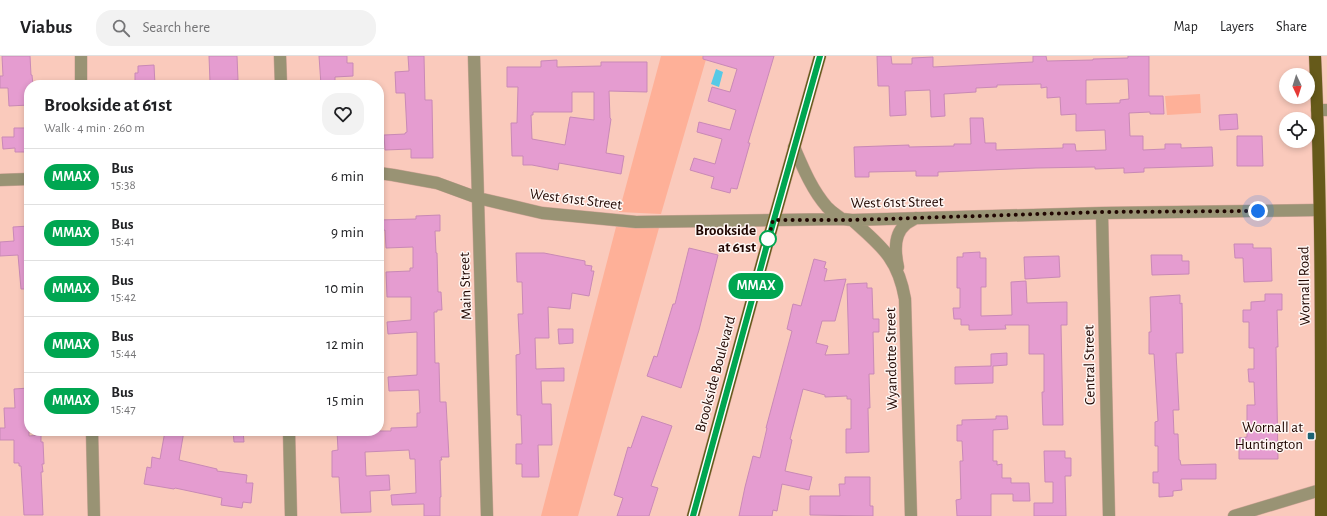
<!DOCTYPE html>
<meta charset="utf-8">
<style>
body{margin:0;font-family:"Alegreya Sans",sans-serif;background:#f2f2f2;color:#202124;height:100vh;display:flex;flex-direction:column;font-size:15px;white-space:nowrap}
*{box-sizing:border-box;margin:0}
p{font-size:13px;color:#757577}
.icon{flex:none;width:22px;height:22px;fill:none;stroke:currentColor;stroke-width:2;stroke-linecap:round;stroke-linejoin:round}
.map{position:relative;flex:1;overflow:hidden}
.panel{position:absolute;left:24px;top:24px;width:360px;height:356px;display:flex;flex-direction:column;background:#fff;border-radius:16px;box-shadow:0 2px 6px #0003}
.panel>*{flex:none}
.badge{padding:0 8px;border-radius:13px;font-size:14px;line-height:26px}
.needle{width:26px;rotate:176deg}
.buttons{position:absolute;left:1279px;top:12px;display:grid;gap:8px}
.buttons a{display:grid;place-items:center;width:36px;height:36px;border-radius:50%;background:#fff;box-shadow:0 2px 6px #0003;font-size:20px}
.you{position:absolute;width:20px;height:20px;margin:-10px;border:3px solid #fff;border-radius:50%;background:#1a73e8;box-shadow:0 0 0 6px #1a73e833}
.map>.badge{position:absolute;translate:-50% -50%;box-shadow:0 0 0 2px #fff}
.round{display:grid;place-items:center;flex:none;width:42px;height:42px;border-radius:16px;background:#f2f2f2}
.summary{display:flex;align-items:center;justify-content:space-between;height:68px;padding:0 20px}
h1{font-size:19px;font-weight:700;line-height:30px}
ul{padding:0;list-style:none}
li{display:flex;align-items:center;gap:12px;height:56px;padding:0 20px;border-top:1px solid #e0e0e0}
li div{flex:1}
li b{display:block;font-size:15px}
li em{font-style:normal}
li .badge{min-width:44px;font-weight:700;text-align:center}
header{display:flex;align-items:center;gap:24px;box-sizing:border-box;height:56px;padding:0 20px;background:#fff;border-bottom:1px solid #e0e0e0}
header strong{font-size:19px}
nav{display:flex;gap:22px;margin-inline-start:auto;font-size:14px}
.search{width:280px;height:36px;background:#f2f2f2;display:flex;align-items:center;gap:10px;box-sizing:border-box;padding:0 14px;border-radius:16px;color:#757577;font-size:15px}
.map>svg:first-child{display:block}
</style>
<header>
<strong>Viabus</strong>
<div class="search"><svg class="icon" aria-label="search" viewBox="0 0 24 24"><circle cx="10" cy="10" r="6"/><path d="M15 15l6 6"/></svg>Search here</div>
<nav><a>Map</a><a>Layers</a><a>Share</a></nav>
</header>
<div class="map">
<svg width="1327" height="460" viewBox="0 0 1327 460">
<rect width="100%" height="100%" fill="#facabc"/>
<path fill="#feb098" d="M661 0H707L661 158 619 156Z
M1200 38 1201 57 1167 59 1165 40Z
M616 171 659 172 578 460H541Z"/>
<path fill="#57c9e6" d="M716 13 723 16 719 31 711 28Z"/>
<path fill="#e59cd0" stroke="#c989b6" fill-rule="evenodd" d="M2 0H30L31 19H32L33 29H29V49L9 50 8 32H0V20H3Z
M209 0H237L238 24 210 26Z
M319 0H347V7H353V20L335 21V29H321Z
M408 0H424L425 44H432L433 102H411V93L385 94 384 79 405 78V77L407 76 405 37H396L395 16 409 15Z
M703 0H774L748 87H750L737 133 731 132 730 137 711 132 714 121 690 114 694 102 715 108 722 83 697 76 699 66 730 74 736 54 708 45 712 31 730 36 737 13 703 3Z
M877 0H891L892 8H912V2L933 1V11L1033 6V0H1046L1047 5 1093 4V3L1128 2V0H1149V40H1163L1164 58H1150V56L1129 57 1130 80H1143V94L1165 93V88H1181V92L1212 91 1213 110 1144 112V116L1124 117V112L1095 113V111L1036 112 938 116V120H916V115L869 116V121H855L854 91 909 89V91L954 90V88H971L970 62H983L985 87H996V94L1063 92V88H1075L1076 95 1106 94 1105 74 1076 75V58L1061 59 1060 41 1047 42V31L1041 32V28L997 29V31L976 32V36L944 38 945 60 931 61 930 34 905 35 906 59 890 60 889 30H878ZM1128 23 1129 43 1120 44V47L1086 48V24Z
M557 4V11L601 10V6H647V36L609 35 610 62 611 63 606 97 624 100 621 118 559 107 558 114 532 109H523V100H512L511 67H517L518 31H507V11H541V5ZM572 36H594V64L570 61 565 89 532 83 531 59H533V56H572Z
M154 9 155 29H135V17H138V10Z
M1237 58 1238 73 1220 74 1219 59Z
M14 72H29V96H15V92L3 93 2 81H14Z
M1237 80H1262L1263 110H1237Z
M440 159V175H435L436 197H437L438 236H441L442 254H437V256H434L435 307H439L440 346H446L449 401H441L442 404H440L441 441H440V460H424V448L392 449 391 439 416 437 415 403H410L409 394 365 396 366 420 389 419 390 434 370 435 371 456 341 457 339 421H332V395L338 394 337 375H391V372L417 371V357H420L419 334 389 335 388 321 417 319V276L388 278 387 266 411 264V241H387L386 216 410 215V212H413V191L386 192 385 174 379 175V164L416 163V160Z
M29 170V233H21L18 199 0 200V186L14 185 13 171Z
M1234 188H1253V192H1271L1272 225 1244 226 1243 202H1235Z
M689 192 718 199 699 274 681 332 647 320 654 300 657 301 673 248H675Z
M980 196V202H986V231H981V260L1012 259 1011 226 1026 225 1027 247 1067 246V269H1061L1063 369H1043L1042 336H1044V298H1029V269H1005L1006 273 969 274V269H961V263H954L953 252H960V232H957V201H963V197Z
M516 197H544L585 205V209L592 210 591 215H594L589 240 572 237 570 253 548 251 549 282H535L536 313 564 312V325H541L542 348H551L552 389H538L539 421H522V408H516V388H522L521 359H517L516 299 520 298 518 258H523L522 226H517Z
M1151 199H1182V205H1189V218L1152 219Z
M1059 200 1060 221 1025 223 1024 201Z
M814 203 826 206 824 212 827 213 824 225 846 223 835 265H822L816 287 828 290 825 299 849 298 847 228 867 227V232H872L873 263H879V276H873L874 318H869L870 352H868L869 396 846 397V373H851V343H847V340L825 341V339L803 333 790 383 792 384 785 415 812 421 809 434 782 428 777 455 773 454 772 460H739L745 431 753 400 760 402 767 372H766L792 275 787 273 793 248 801 250Z
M1265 238H1282V254H1277L1278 291H1276L1278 403H1239V382L1247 381V349H1255L1254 326H1249L1248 313H1254V292H1249V266H1243V254H1251V246L1265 245Z
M1180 239V248L1182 247 1183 297H1176L1179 354H1173L1174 378H1178L1179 404H1180L1181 409 1216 408V423H1181L1182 434 1173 435V440L1159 441V427H1153V416H1158V390H1155V366L1158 365 1154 298H1149V276H1151L1150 241Z
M558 273H573V287L559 288Z
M1007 297V309L993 310V327L955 328V311L991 310V298Z
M29 332V380L41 379V386H43L44 408H42L43 416H41L43 459H24L21 410H19V407H14V384H0V372H5L4 352H15L14 333Z
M642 360 672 370 651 430 658 432 649 460H617L623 442 614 439 628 391 631 392Z
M996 360H1007L1008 373 993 374V405H997V409L1002 408V422H1011V427H1029L1030 445H1013V438H991V460H957L956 444 961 443 960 405H963L962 385H957V369H962V364L996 363Z
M165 375H184L179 404 217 413V415L247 419 246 427H253L251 447 243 446 242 452 221 449 222 442 175 432 174 433 144 428 147 411 151 412 152 401 160 403Z
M233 375H243L244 386H234Z
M1044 395H1065V402H1071V420H1065L1066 460H1034V447H1053V426H1045Z
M845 421H870V450H873V460L810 459V440H840L839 428H845Z"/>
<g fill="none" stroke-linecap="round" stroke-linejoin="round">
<g stroke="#d3a79a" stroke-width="13">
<path id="minor" d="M81 0V29
M280 0 281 29
M474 0 487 460
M1317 54H1327
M794 91C803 112 812 134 827 151 832 156 837 159 842 163
M379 117 393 119 437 127 478 142 542 157 636 166 842 163 852 164 1102 157 1319 154
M0 124 29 123
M1102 157 1109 460
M852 164C881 190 898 202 905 243L911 460
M898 211C895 197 893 179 905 169 908 166 913 164 916 162
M92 375 94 460
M289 375 291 460
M1234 460 1327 432"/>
</g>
<g stroke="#d3a79a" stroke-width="13">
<path id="major" d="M1315 0C1322 153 1321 307 1321 460
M693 460 768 185 820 0"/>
</g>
<use href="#minor" stroke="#999374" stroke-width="12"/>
<use href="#major" stroke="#665a1a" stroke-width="12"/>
</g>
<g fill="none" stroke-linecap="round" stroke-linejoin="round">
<g stroke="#fff" stroke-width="9">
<path id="line" d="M693 460 768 185 820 0"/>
</g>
<use href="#line" stroke="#00a651" stroke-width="6"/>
<path stroke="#200601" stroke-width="4" stroke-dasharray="0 7.2" d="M768 183V185L773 164H852L1102 156 1258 155"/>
</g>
<circle fill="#fff" stroke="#00a651" stroke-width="2" cx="768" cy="183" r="8"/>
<rect fill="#1c6273" stroke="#fef6f3" stroke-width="1.5" x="1307" y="376" width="8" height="8" rx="2"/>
<g text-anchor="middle" stroke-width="3" stroke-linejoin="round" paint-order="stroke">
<g font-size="15" fill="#200601" stroke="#fef6f3">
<text transform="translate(576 143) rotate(7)" y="5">West 61st Street</text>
<text transform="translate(897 146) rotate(-1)" y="5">West 61st Street</text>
<text transform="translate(465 230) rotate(-92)" y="5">Main Street</text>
<text transform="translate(1304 230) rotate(-91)" y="5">Wornall Road</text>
<text transform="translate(891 303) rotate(-91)" y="5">Wyandotte Street</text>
<text transform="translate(1089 309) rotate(-91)" y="5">Central Street</text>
<text transform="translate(715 318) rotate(-75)" y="5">Brookside Boulevard</text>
</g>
<g font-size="15" font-weight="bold" fill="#200601" stroke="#fef6f3" text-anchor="end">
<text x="756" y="179">Brookside<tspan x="756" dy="17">at 61st</tspan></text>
</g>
<g font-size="15" fill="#200601" stroke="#fef6f3" text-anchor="end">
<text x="1303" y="376">Wornall at<tspan x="1303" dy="17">Huntington</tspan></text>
</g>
</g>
</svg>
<div class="buttons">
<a><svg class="needle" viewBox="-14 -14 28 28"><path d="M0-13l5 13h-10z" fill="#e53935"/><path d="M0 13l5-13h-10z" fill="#757577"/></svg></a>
<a><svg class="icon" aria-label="locate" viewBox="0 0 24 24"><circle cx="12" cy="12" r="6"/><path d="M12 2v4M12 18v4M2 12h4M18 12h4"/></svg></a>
</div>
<div class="you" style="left:1258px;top:155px"></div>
<b class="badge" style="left:756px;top:230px;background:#00a651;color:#fff">MMAX</b>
<section class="panel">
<div class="summary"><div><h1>Brookside at 61st</h1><p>Walk · 4 min · 260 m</p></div><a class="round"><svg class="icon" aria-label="heart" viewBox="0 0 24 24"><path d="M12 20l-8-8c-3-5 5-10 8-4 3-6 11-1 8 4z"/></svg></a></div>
<ul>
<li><span class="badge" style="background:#00a651;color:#fff">MMAX</span><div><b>Bus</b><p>15:38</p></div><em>6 min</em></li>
<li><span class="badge" style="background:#00a651;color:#fff">MMAX</span><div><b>Bus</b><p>15:41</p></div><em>9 min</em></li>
<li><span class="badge" style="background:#00a651;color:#fff">MMAX</span><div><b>Bus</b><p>15:42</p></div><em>10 min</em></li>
<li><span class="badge" style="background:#00a651;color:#fff">MMAX</span><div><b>Bus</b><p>15:44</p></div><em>12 min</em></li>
<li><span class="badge" style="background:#00a651;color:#fff">MMAX</span><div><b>Bus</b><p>15:47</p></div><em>15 min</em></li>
</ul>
</section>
</div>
